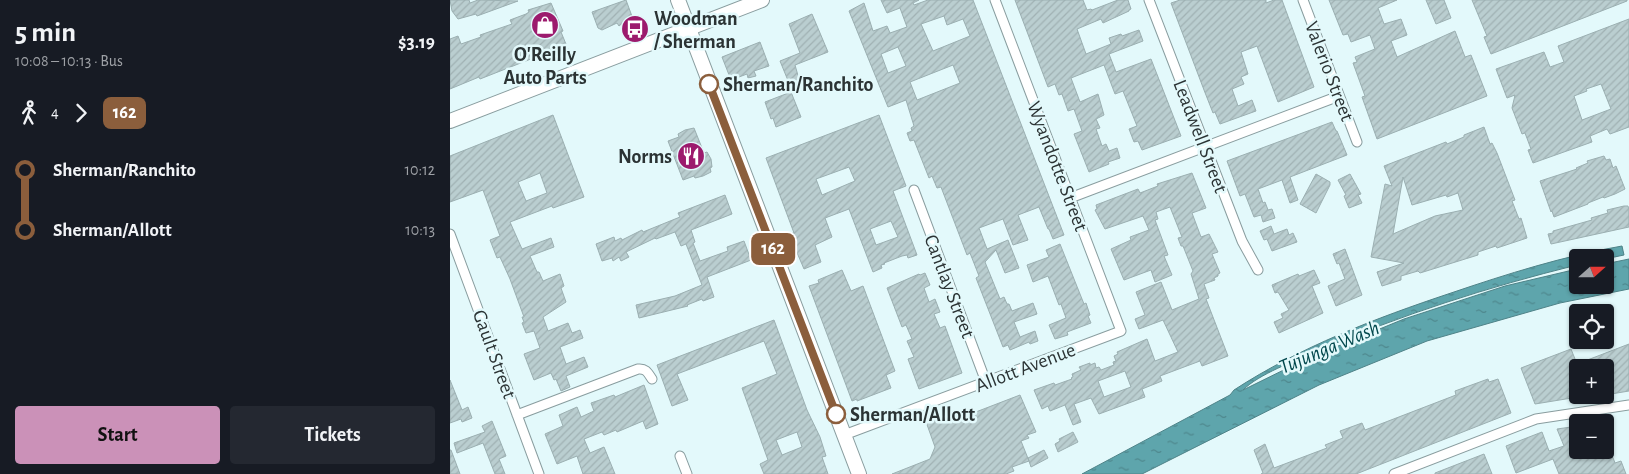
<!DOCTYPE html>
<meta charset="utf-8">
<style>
body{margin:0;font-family:"Alegreya Sans",sans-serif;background:#242831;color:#f1f3f6;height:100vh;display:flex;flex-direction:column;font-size:19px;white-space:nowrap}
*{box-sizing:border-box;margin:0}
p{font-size:16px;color:#9ea1a6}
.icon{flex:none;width:28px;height:28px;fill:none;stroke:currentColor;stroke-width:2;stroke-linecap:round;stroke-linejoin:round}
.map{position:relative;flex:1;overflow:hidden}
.side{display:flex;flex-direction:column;background:#171b24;width:450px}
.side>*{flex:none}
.badge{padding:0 10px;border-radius:8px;font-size:18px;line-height:32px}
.needle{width:32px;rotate:69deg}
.controls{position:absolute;left:1119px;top:249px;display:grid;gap:10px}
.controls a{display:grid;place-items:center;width:45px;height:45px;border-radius:5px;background:#171b24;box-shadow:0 1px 4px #0004;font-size:25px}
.map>.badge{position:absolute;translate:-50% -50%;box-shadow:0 0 0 2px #fff}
.legs{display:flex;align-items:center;gap:8px;height:55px;padding:0 15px;font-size:16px}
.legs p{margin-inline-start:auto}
.head{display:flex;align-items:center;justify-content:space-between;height:85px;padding:0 15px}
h1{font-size:28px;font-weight:600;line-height:38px}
.cta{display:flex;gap:10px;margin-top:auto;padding:10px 15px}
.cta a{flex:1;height:58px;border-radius:5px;background:#cb91b8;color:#111;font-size:20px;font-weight:600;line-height:58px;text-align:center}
.cta a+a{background:#242831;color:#f1f3f6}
ul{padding:0 15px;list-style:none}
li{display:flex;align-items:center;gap:18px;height:60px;font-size:19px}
li i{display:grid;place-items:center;width:8px;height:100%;margin:0 6px;background:currentColor}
li i::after{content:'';width:12px;height:12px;margin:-6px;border:4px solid;border-radius:50%;background:#171b24}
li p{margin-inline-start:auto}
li:first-child i{background:linear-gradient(#0000 50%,currentColor 0)}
li:last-child i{background:linear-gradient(currentColor 50%,#0000 0)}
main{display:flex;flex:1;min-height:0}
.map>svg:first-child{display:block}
</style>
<main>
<section class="side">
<div class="head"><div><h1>5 min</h1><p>10:08 – 10:13 · Bus</p></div><b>$3.19</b></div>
<div class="legs"><svg class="icon" aria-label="walk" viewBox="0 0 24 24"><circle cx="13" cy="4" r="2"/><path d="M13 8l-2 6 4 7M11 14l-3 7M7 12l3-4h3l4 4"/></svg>4<svg class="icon" aria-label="forward" viewBox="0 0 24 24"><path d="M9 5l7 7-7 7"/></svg><b class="badge" style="background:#8b5e3c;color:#fff">162</b></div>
<ul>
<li><i style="color:#8b5e3c"></i><b>Sherman/Ranchito</b><p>10:12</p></li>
<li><i style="color:#8b5e3c"></i><b>Sherman/Allott</b><p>10:13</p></li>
</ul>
<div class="cta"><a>Start</a><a>Tickets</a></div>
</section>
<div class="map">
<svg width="1179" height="474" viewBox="0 0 1179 474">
<defs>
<pattern id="water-ripples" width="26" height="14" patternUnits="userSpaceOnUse" patternTransform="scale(1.25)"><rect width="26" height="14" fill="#5ea5ac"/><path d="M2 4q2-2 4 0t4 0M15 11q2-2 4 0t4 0" fill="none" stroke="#4e878d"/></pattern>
<pattern id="building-hatch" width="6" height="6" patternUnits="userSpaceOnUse" patternTransform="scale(1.25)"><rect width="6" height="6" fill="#baced0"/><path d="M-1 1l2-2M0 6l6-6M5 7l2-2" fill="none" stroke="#a0b1b3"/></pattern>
</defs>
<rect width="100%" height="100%" fill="#e3f9fb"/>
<path fill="url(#water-ripples)" stroke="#4f8388" d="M1172 246 1174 255 1155 259V258H1128L1127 265C1038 287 951 315 867 351 845 361 809 374 793 390L854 360 954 319 1055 286 1127 269 1128 285H1155V264L1179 259V289L1110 303 977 341 869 385 692 474H632L780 395 784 390C850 347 926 318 1001 293 1057 274 1114 256 1172 246Z"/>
<path fill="url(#building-hatch)" stroke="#9bafb1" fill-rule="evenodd" d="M0 0H19L20 3 28 0 68 1 27 16 26 14 8 19 2 11Z
M176 0 183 19 179 21 174 22 169 26 167 23 152 30 148 28 142 12Z
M431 0H469L463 3 464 5 478 0H523L614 235 603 239 599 229H598L589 207 568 215 578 240 563 245 553 219 529 228 537 249 558 240 569 268 555 273 546 250 535 262 550 299 554 297 557 304H559L562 311 583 303 587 314 564 322 570 337 585 331 588 341 580 344 579 342 560 350 558 345 553 347 526 278 529 276 520 253 517 255 491 187 487 188 482 176 479 178 464 140 460 141 457 133 462 131 461 128 464 126 456 100 438 107 399 11 414 3 423 31 437 26 440 33 457 27 450 8 437 13ZM494 16 497 25 513 19 520 36 483 51 471 24ZM448 47 456 66 438 73 431 54ZM503 65 510 83 467 100 460 82Z
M565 0H633L637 10 641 9 642 10 668 0H678L681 9 679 10V11L653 23 651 19 627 29 636 54 661 44 659 38 671 34 672 36 689 30 693 41 659 54 666 72 701 59 731 136 692 150 688 141 684 142 679 129 687 126 673 91 665 94 654 65 621 78 630 102 648 94 654 115 646 119 650 128 646 129 652 146 656 144 659 151 667 148 670 158 658 162 659 164 639 172 624 134 632 131 624 109 618 111 612 94 609 95 605 84 598 87Z
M730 0H816V3L824 0H832L864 87 828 102 807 46 791 52 798 74 791 77 794 84 782 89 788 106 802 100 806 111 770 124 765 112 763 113 754 90 721 3Z
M879 0H947L928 8 934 24 951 19 957 35 941 41 947 57 1005 31 1015 57 1021 55 1037 96 927 139 912 97 915 96 903 63 907 62 905 57 925 49 920 35 901 42 898 34 893 35Z
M976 0H994L1001 18 986 24Z
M1022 0H1177V1L1041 54 1034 37 1037 36Z
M101 3 113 31 111 32 118 49 93 59 91 55 30 79 29 77 0 89V39L8 36 11 44 31 37 30 35 62 24 60 20 76 14 79 12 78 10Z
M362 14 378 52 345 65 349 79 339 83 330 61 350 53 339 24Z
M1179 19V127L1160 134 1157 129 1140 136 1142 142 1083 163 1078 150 1081 149 1075 133 1072 134 1062 108 1065 95 1057 98 1046 69 1094 52 1100 67 1114 62 1108 46ZM1151 84 1161 109 1132 120 1124 96 1137 91 1136 89Z
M310 42 319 66 304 71 306 76 298 78 297 74 281 80 272 57Z
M341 92 351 117 326 127 323 118 321 119 315 102Z
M103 115 134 197 103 208 102 206 60 222 72 249 101 238 104 247 80 256 87 272H89L93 281 110 274 114 286 111 288 116 302 93 317 98 331 118 323 122 333 130 330 133 338 110 347 116 364 134 357 138 367 116 376 120 387 111 391 106 379 104 380 101 373 84 380 74 354 90 348 84 331 76 333 72 323 74 322 72 317H74L60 279 50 257 47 258 40 240 50 236 33 190 0 202V156ZM90 173 97 193 76 201 68 182Z
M429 115 456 186 443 191 467 255 458 258 457 255 452 256 434 263 435 264 431 265 432 268 423 272 399 209 375 218 382 237 365 245 371 262 354 269 339 234 344 233 316 158ZM399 167 405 181 372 195 366 179ZM441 221 448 237 426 245 420 229Z
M882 122 886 131H887L897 155 840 177 848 200 840 203 832 180 808 189 813 203 815 202 818 210 822 209 825 218 813 222 811 215 804 217 795 194 790 196 777 161Z
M1034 127 1040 144 1042 143 1047 153 1065 200 1062 201 1069 219 1071 218 1077 238 1047 248 1046 246 1028 252V255L970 273 968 271 951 276V280L932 286 927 272 954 263 921 257 935 184 942 186 934 166 996 142 997 144 1014 137V135ZM953 177 962 205 996 195 997 197 1008 193 1013 210 985 216 943 234Z
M244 128 254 153 257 152 261 159 262 167 260 168 261 172 253 176 245 178 244 176 233 180 218 141 229 137 228 134 235 130Z
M1154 156 1156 160 1160 159 1163 168 1166 166 1175 189 1165 194 1154 198 1153 197 1138 203V204L1104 217 1102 211 1101 212 1090 181 1127 169 1126 168 1138 163 1137 161Z
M742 173 756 208 742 213 751 237 759 234 768 252 762 254 770 273 768 274V276L764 278 765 280 754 284 759 298 756 299 778 356 752 366 750 361 710 376 712 381 692 389 695 397 649 414 641 398 624 404 631 422 623 425 615 405 600 411 598 406 592 409 584 390 604 383 605 385 622 379 621 378 623 377 622 374 631 370 629 367 640 363V365L645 363 646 368 649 367 651 370 664 365 663 362 666 361 664 356 668 354 667 352 697 339 705 361 728 352 713 320 689 329 685 319 695 315 686 292 711 282 722 310 749 299 741 274 743 271 733 246H731L728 238 732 237 720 207 706 212 708 219 705 220 718 255 714 256 722 275 705 282 701 270 674 280 661 249 681 240 680 237 699 230 693 216 655 229 645 210 647 209 646 205 688 189 690 193 708 186 707 184ZM675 371 681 387 654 397 648 381Z
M866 174 880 182V185L866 213 850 204Z
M900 174 911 194 908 195 912 203 899 208 894 196 896 195 888 180Z
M275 195 282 214 241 230 245 242 243 243 250 261 278 251 277 247 294 241 301 260 257 277 264 297 253 301 252 299 237 305 238 306 189 318 186 305 225 296 252 285 236 244 231 246 225 232 206 239 205 238 176 252 179 257 171 261 169 257 163 261 162 258 152 261 146 244 164 237 165 241 171 238 172 240 192 230 193 232 230 217 228 213Z
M1174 206H1178L1179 210V227L1101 244 1098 234 1103 233V231L1142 220 1141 218 1158 213 1157 210Z
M821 226 824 234 837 229 839 235 843 233 847 242 822 251 817 239 814 240 810 231Z
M610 244 634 304 636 303 640 315 638 316 641 323 617 332 618 335 605 339 599 325 616 318 611 304 609 305 598 276 583 282 577 265 599 257 596 250Z
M895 249 912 295 886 306 878 286 895 279 889 263 887 264 883 254Z
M392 270 401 291 413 286 445 371 436 375 441 388 407 401V399L402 401 359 286 369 283 368 280Z
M864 270 870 283 862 286 873 313 829 333 824 322 833 318 831 314 839 310 828 292 825 293 822 285 848 274 849 276Z
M475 273 480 285 474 288 479 302 485 299 490 312 484 314 490 328 495 326 512 373 469 389 458 359 464 357 457 341 462 339 456 325 452 327 437 288 469 274 470 275Z
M324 320 357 410 370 437 376 456 372 457 378 474H314L310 464 318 460 292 388 327 374 314 341 227 374 238 400 222 406 207 365ZM347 432 352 447 332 455 326 440Z
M1179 344V391L1155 395V368H1128V397L1085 404 1071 368 1121 349 1127 364Z
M1038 379 1039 382 1048 379 1061 413 906 474H811L813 473 804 450 815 444 824 468 877 448 875 445 893 438 890 431 912 423 915 430 1006 395 1005 391Z
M0 380 12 410 18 407 22 418 12 422 11 419 0 423Z
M194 385 208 424 196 429 193 421 167 432 166 430 154 435 152 432 134 439 140 453 154 447 165 474H133L127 456 107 464 95 434 113 426 109 415 127 407 131 417 144 411 141 403 164 395 165 397Z
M570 395 586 432 577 435 579 438 571 441 579 461 562 467 564 471 556 474H442L480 459 485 447 475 419 501 411 505 420Z
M42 421 56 456 49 459 55 474H45L33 443 7 453 4 443 35 432 32 426Z
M1128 426V450H1160L1165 463 1171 461 1176 474H1109L1103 459 1066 473 1056 446 1092 432 1099 451 1114 446 1107 429Z
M623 432 628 442 608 452 605 444 610 441 609 439Z
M0 450H1L10 474H0Z
M594 450 598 458 581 467 578 458Z
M1034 454 1042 474H985V473Z"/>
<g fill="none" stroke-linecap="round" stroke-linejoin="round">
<g stroke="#899d9f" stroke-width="11">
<path id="street" d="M699 0 792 241 808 270
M853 0 907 142
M464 190 536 382
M620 198 889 96
M0 234 89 474
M67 415 188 369C196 368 198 373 202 379
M394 435 671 331 545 0
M230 456 237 474
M944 474 1086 419 1179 405"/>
</g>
<g stroke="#899d9f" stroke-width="16">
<path id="primary" d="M228 0 409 474
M0 121 312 0"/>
</g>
<use href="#street" stroke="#fff" stroke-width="9"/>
<use href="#primary" stroke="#fff" stroke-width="14"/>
</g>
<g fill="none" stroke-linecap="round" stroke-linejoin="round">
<g stroke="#fff" stroke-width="11">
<path id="line-1" d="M259 84 386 414"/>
</g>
<use href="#line-1" stroke="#8b5e3c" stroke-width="8"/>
</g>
<defs>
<g id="shop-disc" transform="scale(1.4375)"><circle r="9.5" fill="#9c1a6d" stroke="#e3f9fb"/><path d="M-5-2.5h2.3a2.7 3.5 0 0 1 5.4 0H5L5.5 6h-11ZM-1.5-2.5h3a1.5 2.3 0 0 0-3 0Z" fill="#fff"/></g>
<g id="bus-disc" transform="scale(1.4375)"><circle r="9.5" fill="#9c1a6d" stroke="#e3f9fb"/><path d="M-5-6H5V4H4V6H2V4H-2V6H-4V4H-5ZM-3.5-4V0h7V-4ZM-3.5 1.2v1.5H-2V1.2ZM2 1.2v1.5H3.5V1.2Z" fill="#fff"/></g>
<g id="restaurant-disc" transform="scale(1.4375)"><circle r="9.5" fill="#9c1a6d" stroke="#e3f9fb"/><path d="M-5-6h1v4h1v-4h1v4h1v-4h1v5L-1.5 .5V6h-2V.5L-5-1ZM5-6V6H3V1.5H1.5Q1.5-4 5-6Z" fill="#fff"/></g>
</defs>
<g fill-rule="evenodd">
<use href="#shop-disc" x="95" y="25"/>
<use href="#bus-disc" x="185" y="29"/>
<use href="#restaurant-disc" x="241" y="156"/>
</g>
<g fill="#fff" stroke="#8b5e3c" stroke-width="2.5">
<circle cx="259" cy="84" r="9"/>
<circle cx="386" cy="414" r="9"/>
</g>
<g text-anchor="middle" stroke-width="5" stroke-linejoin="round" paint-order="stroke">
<g font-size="20" font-weight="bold" fill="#2b3334" stroke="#e3f9fb" text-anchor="start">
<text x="204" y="25">Woodman<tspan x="204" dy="23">/ Sherman</tspan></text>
<text x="95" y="61" text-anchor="middle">O'Reilly<tspan x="95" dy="23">Auto Parts</tspan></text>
<text x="222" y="163" text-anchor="end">Norms</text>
</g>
<g font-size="20" fill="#2b3334" stroke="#e3f9fb">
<text transform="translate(880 71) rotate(69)" y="7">Valerio Street</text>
<text transform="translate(751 136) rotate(69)" y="7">Leadwell Street</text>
<text transform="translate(608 166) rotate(69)" y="7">Wyandotte Street</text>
<text transform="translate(500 286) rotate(69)" y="7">Cantlay Street</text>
<text transform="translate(45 354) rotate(70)" y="7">Gault Street</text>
<text transform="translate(575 367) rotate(-21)" y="7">Allott Avenue</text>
</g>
<g font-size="20" font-weight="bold" fill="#2b3334" stroke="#e3f9fb" text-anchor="start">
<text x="273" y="91">Sherman/Ranchito</text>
<text x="400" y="421">Sherman/Allott</text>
</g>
<g font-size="21" font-style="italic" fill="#01474c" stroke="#e3f9fb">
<text transform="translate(879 347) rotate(-23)" y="7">Tujunga Wash</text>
</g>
</g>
</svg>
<div class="controls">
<a><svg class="needle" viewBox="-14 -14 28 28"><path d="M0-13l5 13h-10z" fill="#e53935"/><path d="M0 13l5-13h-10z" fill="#9ea1a6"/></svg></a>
<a><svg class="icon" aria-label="locate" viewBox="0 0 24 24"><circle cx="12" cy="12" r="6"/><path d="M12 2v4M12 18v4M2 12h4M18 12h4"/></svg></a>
<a>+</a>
<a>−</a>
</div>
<b class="badge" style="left:323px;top:249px;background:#8b5e3c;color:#fff">162</b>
</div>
</main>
